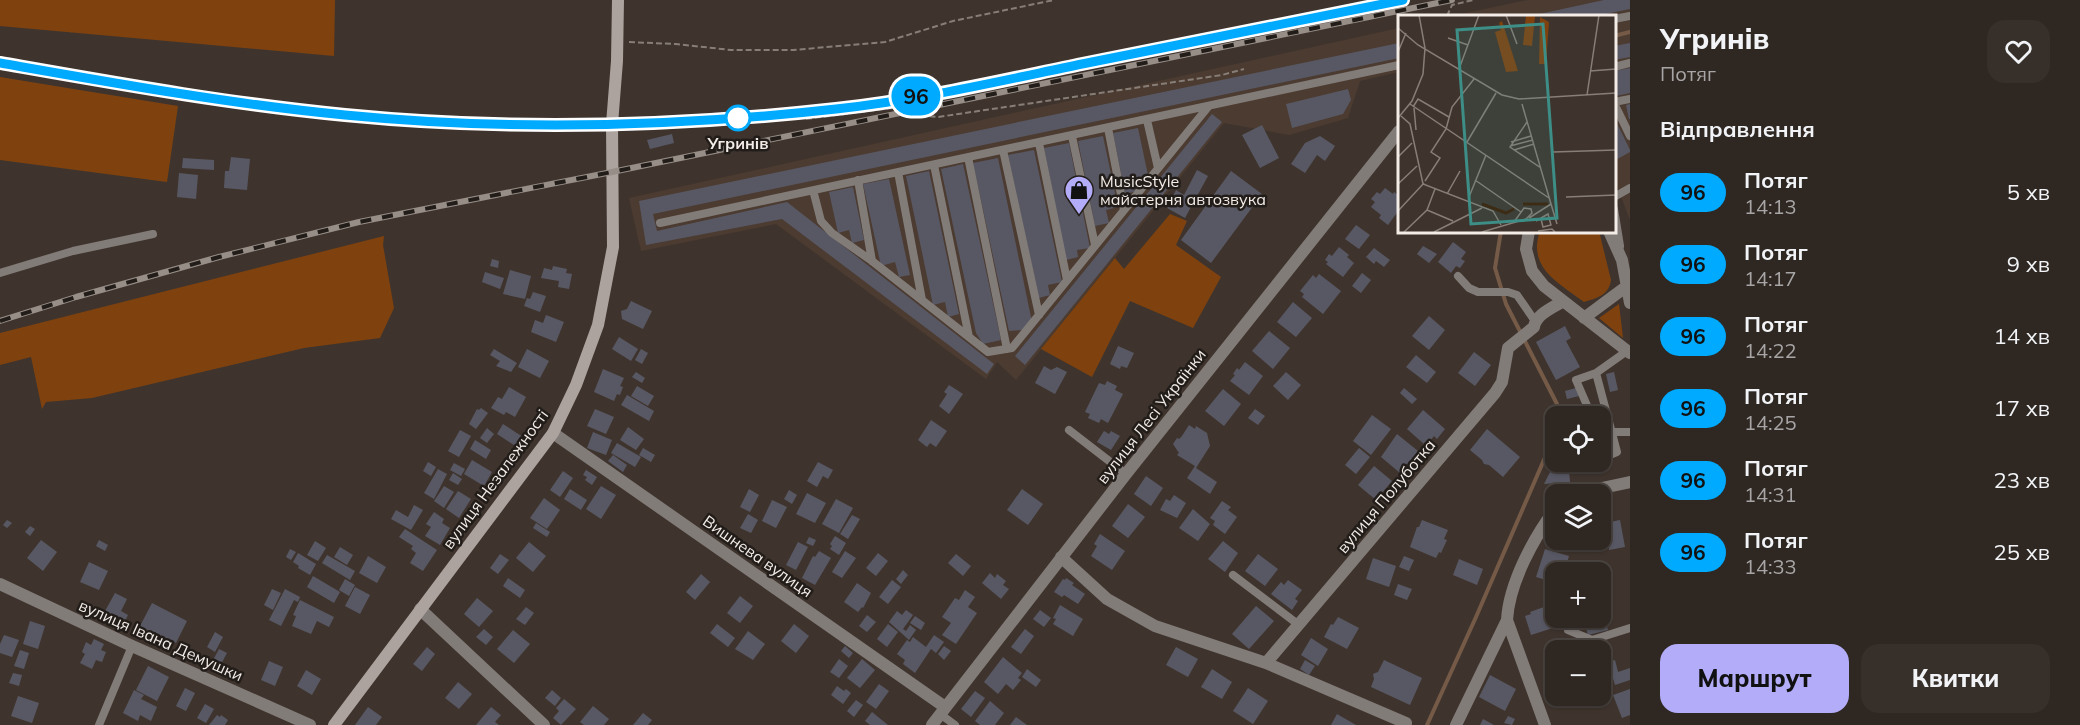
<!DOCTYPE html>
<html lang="uk">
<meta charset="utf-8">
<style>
body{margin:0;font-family:Mulish,sans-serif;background:#372f2a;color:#f1f3f6;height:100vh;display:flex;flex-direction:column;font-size:22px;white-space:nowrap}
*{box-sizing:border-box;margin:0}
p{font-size:20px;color:#a7a5a5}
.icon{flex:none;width:33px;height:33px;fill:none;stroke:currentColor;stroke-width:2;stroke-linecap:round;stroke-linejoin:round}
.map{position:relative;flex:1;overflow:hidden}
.details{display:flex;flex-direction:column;background:#2f2722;width:450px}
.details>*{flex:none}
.badge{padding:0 12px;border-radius:20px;font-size:21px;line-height:39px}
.controls{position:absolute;left:1545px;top:406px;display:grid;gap:12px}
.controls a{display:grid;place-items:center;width:66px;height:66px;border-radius:12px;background:#2f2722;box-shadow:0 2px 4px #0004,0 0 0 2px #4a4440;font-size:30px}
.map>.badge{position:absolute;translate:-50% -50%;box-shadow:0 0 0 3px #fff}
h2{padding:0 30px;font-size:22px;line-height:54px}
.round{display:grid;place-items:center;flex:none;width:63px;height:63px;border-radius:18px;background:#372f2a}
.summary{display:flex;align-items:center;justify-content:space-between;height:102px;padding:0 30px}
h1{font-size:28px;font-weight:800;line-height:45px}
.cta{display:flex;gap:12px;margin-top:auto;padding:12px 30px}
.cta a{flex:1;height:69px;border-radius:18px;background:#b3adf9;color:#111;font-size:24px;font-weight:800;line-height:69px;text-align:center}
.cta a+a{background:#372f2a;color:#f1f3f6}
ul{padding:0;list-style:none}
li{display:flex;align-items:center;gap:18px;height:72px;padding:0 30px}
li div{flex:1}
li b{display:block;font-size:22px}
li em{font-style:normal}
li .badge{min-width:66px;font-weight:700;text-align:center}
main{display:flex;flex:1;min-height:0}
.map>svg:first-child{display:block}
</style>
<main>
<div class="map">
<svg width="1630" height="725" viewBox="0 0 1630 725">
<rect width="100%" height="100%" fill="#3f342d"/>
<path fill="#4c3b30" d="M1527 0H1630V220L1614 178V16H1452Z
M1399 28V72L1360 81 1348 118 1289 135 1224 123 1016 380 997 362 986 379 776 224 641 251 629 198Z"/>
<path fill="#7f420f" d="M0 0H335L334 56 0 26Z
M0 77 178 106 167 182 0 160Z
M1170 214 1187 221 1176 245 1221 277 1193 328 1130 301 1092 377 1041 349 1115 258 1124 269Z
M1540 231H1599L1611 280C1609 295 1597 298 1584 302 1559 283 1527 268 1540 231Z
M384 236 383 245 394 308 380 338 304 348 92 398 46 402 42 409 31 357 0 365V333Z
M1619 304 1623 338 1599 318Z"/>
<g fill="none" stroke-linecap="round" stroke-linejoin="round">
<path stroke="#745a47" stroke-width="4" d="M1614 36 1630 32
M1501 231 1495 268 1506 304 1557 404 1559 417
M1427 725 1476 617 1556 432"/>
</g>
<path fill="#585864" d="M1604 0H1630V9L1596 16H1530Z
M1399 43V58L653 214 657 231 787 202 994 364 987 374 782 219 646 245 639 201Z
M1630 43V57L1614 60V46Z
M1630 68V93L1616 96 1614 71Z
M1348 89 1351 100 1343 114 1292 128 1286 104Z
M1630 104V119H1629L1626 105Z
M1212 114 1222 122 1025 365 1015 356Z
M1614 117 1630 150V152L1614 161Z
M1262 125 1279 158 1260 168 1242 135Z
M1138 128 1148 175 1135 178 1138 191 1125 194 1113 133Z
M672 134 674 143 650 149 647 140Z
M1103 136 1118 207 1106 210 1109 223 1095 226 1078 141Z
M1320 136 1335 146 1325 161 1317 155 1305 173 1291 164 1305 143Z
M1069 143 1090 248 1077 250 1078 257 1066 260 1044 148Z
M1034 150 1062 282 1048 285 1050 295 1039 298 1008 155Z
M231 157 250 159 247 190 224 188 225 171H229Z
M183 158 214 160V170L182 168Z
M998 158 1032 322 1022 330 1009 331 973 163Z
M963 164 1001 340 983 344 976 333 941 169Z
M1197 170 1208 176 1185 218 1167 208 1176 190 1184 195Z
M929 171 959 314 948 317 945 302 933 305 906 176Z
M1231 171 1262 194 1211 263 1181 240Z
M179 173 198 175 196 199 177 197Z
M889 179 910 275 899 277 895 262 881 266 863 184Z
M853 187 864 240 852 243 849 230 838 233 829 192Z
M1385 188 1393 194 1394 192 1399 196V210L1388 225 1379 218 1381 215 1371 207 1375 202 1371 199 1377 192 1380 194Z
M1356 225 1370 235 1359 249 1345 239Z
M1453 242 1466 252 1461 259 1465 261 1460 268 1456 266 1451 273 1438 262Z
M1423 246 1437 254 1429 263 1417 254Z
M1339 247 1349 255 1347 257 1354 263 1343 277 1326 264 1328 262 1325 260 1329 254 1332 256Z
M1374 248 1390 260 1384 267 1376 261 1374 264 1366 257Z
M492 259 499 261 498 268 490 266Z
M553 266 567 269 566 273 572 274 569 289 558 287 559 281 541 278 544 268 552 270Z
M510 270 531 276 525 299 503 294Z
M485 272 504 278 500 289 482 282Z
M1362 273 1371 280 1361 293 1352 286Z
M1319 274 1341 291 1323 314 1302 297 1304 294 1300 291 1313 275 1316 278Z
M533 292 546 296 540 312 524 306 527 298 530 299Z
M631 301 652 311 643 329 622 319 621 311 627 309Z
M1293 302 1312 318 1296 337 1277 322Z
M546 315 564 322 556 342 531 332 535 320 543 323Z
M1429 316 1445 330 1429 350 1412 336Z
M1565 326 1571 338 1566 341 1580 367 1556 380 1536 342Z
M1269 331 1290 348 1273 369 1252 351Z
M619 337 638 349 631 361 612 349Z
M1118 346 1134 353 1127 368 1121 366 1120 369 1110 364Z
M494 349 517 363 511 372 496 366 500 361 490 355Z
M527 349 549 361 540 378 518 367Z
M641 349 648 353 642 364 635 360Z
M1474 352 1491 365 1475 386 1458 373Z
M1416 355 1436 372 1427 383 1406 367Z
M1245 362 1263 376 1249 395 1230 381 1235 375 1233 374 1237 368 1239 370Z
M1044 366 1051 370 1057 367 1067 372 1055 394 1035 383Z
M603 369 624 378 620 386 623 387 620 395 617 394 614 401 594 392Z
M636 372 645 378 642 383 632 377Z
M1286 372 1301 385 1288 400 1273 386Z
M1614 372 1618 390 1610 392 1606 374Z
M1107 381 1117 386 1115 390 1123 394 1108 423 1101 419 1099 423 1088 418 1090 414 1085 412 1099 383 1105 385Z
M949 385 963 394 949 414 939 406 947 394 944 392Z
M637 386 654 396 648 406 631 396Z
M509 387 526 397 515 417 506 412 504 415 491 408 498 397 502 399Z
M1404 388 1417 399 1412 404 1400 393Z
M1576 388 1579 396 1567 399 1565 391Z
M1223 389 1241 404 1224 426 1205 411Z
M627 395 654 411 649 421 621 405Z
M481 408 488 413 476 429 469 424 477 409 479 410Z
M595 409 614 417 606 434 587 426Z
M1255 409 1265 416 1258 425 1248 418Z
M1423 410 1445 429 1437 439 1434 436 1429 442 1427 440 1424 444 1407 429Z
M1372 415 1391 429 1371 455 1353 441Z
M931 420 947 431 936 447 930 443 927 447 918 440Z
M503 424 523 437 517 447 497 434Z
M1189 425 1195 429 1196 426 1207 433 1210 446 1196 468 1217 482 1210 494 1187 478 1195 466 1177 455 1179 453 1173 444 1177 438 1179 439 1182 436Z
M628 427 644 439 636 450 620 440Z
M487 428 494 434 487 443 480 438Z
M1487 429 1520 457 1503 477 1489 465 1484 464 1482 460 1470 450Z
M460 430 471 436 459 457 448 451Z
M1104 431 1109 434 1111 431 1120 436 1111 450 1097 442Z
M593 432 612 440 606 455 587 448Z
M1397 434 1418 451 1400 473 1381 457Z
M475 440 491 450 486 459 470 449Z
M617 443 641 457 635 467 611 453Z
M643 448 655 455 651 462 639 455Z
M1359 448 1370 457 1356 474 1345 465Z
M613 455 627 465 623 472 608 461Z
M472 460 492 472 484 486 464 474Z
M428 462 436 467 431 476 423 471Z
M818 462 833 470 828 479 823 476 817 487 807 481Z
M1555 462H1567L1562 471H1569L1570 482 1544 484Z
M454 463 465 469 461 476 450 470Z
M1374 466 1392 481 1376 500 1358 485Z
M438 469 447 474 434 499 424 493Z
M586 470 597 477 592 485 585 480 587 477 583 475Z
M563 471 573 478 560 497 550 490Z
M453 473 462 479 458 485 449 480Z
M1146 476 1163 488 1151 506 1134 494Z
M444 486 454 492 444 508 434 501Z
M601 486 616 495 601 519 586 509Z
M570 489 587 500 581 510 564 499Z
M749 489 759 495 750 512 740 507Z
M1022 489 1043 504 1028 525 1007 510Z
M789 490 797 495 792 504 784 499Z
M458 491 471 499 459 518 446 509Z
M807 493 826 503 815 523 796 514Z
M1174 495 1186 503 1177 518 1160 510 1166 499 1170 501Z
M544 498 560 510 547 529 530 518Z
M836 499 853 508 839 533 822 524Z
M772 500 787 507 776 528 762 521Z
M1222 501 1231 507 1228 510 1237 517 1225 534 1213 525 1215 521 1210 518Z
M1128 504 1145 517 1128 538 1112 526Z
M414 505 423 510 411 530 391 519 396 510 408 517Z
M1193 509 1210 524 1198 541 1179 528Z
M434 512 444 519 442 523 450 528 440 545 425 536 431 527 426 524Z
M748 514 758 520 751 533 740 528Z
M852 515 860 519 848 539 840 534Z
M7 520 12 523 7 528 3 525Z
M1422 520 1448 530 1444 539 1447 540 1441 553 1439 552 1436 558 1410 547 1417 527H1419Z
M1620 520 1625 547 1609 550V546L1601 548 1600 527 1605 526V523Z
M536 523 550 532 547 537 533 528Z
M30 526 35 529 30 536 25 532Z
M405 529 437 550 423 571 410 563 416 553 411 549 413 546 399 537Z
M1100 534 1125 551 1112 570 1091 556 1097 546 1094 544Z
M835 536 846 543 839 555 830 549 832 546 830 544Z
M809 537 816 540 813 546 806 543Z
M41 540 57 552 43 571 27 558Z
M99 540 108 545 105 551 96 546Z
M315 541 326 548 318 561 307 555Z
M1223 541 1238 553 1225 572 1208 559Z
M529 542 546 556 533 572 516 558Z
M798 542 808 547 796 570 786 565Z
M340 547 353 555 347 565 334 557Z
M290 549 296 552 291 560 286 557Z
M1545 549 1569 556 1564 573H1556V583L1536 577Z
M819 551 831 558 815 585 802 578 813 556 815 557Z
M845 551 856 558 842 578 832 572Z
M298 553 316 564 310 575 298 568 299 566 293 562Z
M878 553 888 561 876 576 866 568Z
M500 554 509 560 498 574 490 568Z
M956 554 971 566 963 576 948 563Z
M1258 554 1278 569 1265 586 1245 571Z
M327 555 355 571 350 580 322 563Z
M368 556 386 567 377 583 359 573Z
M1404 556 1414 560 1409 571 1399 567Z
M1373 558 1396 566 1389 587 1366 579Z
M1459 559 1483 569 1477 585 1453 575Z
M1594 561 1597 573H1576L1575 567Z
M89 562 108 571 99 590 80 582Z
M903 570 908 575 901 584 896 579Z
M990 573 995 578 997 574 1006 581 1003 585 1009 589 1001 599 982 583Z
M701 574 710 582 695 600 686 592Z
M313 576 340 592 334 603 307 587Z
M508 578 525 590 520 598 503 586Z
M1066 578 1074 583 1072 585 1085 594 1078 604 1064 595 1062 597 1054 592 1063 579 1065 580Z
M1608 578 1611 587 1600 590V580Z
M345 579 355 585 349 596 339 590Z
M892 580 901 587 888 604 879 597Z
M1288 580 1302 590 1295 599 1298 601 1292 610 1271 594 1281 582 1284 585Z
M857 583 871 593 863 608 862 607 858 612 844 602Z
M1398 584 1412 589 1407 600 1394 595Z
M355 587 370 595 360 614 345 606Z
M272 589 281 593 273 610 264 605Z
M285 589 300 597 298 602 294 600 281 626 269 620Z
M965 590 975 597 968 607 977 613 956 644 942 635 951 623 942 617 955 598 959 600Z
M115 593 127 599 121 611 128 615 121 629 114 626 118 617 105 611Z
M740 596 753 606 740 623 727 613Z
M477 598 493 611 479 627 464 614Z
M300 600 334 617 329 627 317 621 311 634 292 626 296 616 293 615Z
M152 603 187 621 176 643 154 632 152 635 139 628Z
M1060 605 1083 619 1073 636 1053 624 1056 619 1053 618Z
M1601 605 1608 630 1588 635 1583 618H1600Z
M1256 606 1274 621 1249 649 1232 634Z
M526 607 534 613 525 625 516 619Z
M1544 607 1545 610 1553 607 1559 626 1531 635 1525 616 1531 614 1530 612Z
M906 610 913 615 903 629 906 631 910 625 916 630 909 640 889 622 897 611 902 615Z
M1040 610 1051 618 1044 627 1033 619Z
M867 615 876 622 867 632 859 626Z
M915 616 925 623 921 630 910 623Z
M1338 617 1359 628 1347 649 1324 637 1331 624 1333 625Z
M30 621 45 626 38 649 23 644Z
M717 624 735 638 728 647 710 633Z
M794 624 809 636 796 653 781 641Z
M888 624 898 632 887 647 877 639Z
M484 629 493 637 486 645 476 637Z
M1025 629 1034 636 1021 654 1011 647Z
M513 630 530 644 514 663 497 649Z
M748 631 765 644 753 660 735 649Z
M215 632 223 637 215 652 207 647Z
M4 635 19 640 12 657 0 653V644Z
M934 635 944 642 936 653 931 649 915 673 903 664 905 660 897 654 907 640 910 642 913 637 926 647Z
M1311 638 1328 649 1318 666 1301 655Z
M94 639 104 644 101 650 106 652 102 662 96 660 92 669 80 663 85 654 82 652 86 642 91 645Z
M845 646 853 653 849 658 841 651Z
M944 646 951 651 944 660 938 654Z
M427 647 435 654 422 671 413 664Z
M1176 647 1198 659 1188 677 1166 665Z
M219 649 227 653 220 666 212 662Z
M20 650 29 653 24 669 14 666Z
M1003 657 1022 673 1018 678 1021 680 1013 690 1006 684 998 694 984 682Z
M839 659 848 666 839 678 830 672Z
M862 659 875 670 860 688 847 678Z
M1305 660 1315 666 1309 675 1300 669Z
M1384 660 1422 678 1410 705 1371 687 1374 679 1373 674 1378 672Z
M1615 660 1618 672 1630 668V680L1615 685 1608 662Z
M269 661 283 667 275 686 261 680Z
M148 666 169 677 157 701 136 690Z
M1027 669 1041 680 1036 687 1022 677Z
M1212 669 1232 682 1222 699 1201 687Z
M306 670 321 679 312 695 297 686Z
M13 673 22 675 19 686 9 683Z
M1490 675 1516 689 1505 711 1479 697Z
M458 682 472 694 459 709 445 698Z
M879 684 889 691 876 709 866 702Z
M837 686 844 691 846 689 851 693 843 704 831 695Z
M185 688 195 693 186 711 176 706Z
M1248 688 1268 701 1253 724 1233 711Z
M1630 689V715L1622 718 1613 695Z
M134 690 144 695 141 699 157 707 151 721 140 715 138 721 123 713Z
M552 690 561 698 555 706 545 698Z
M975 691 985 698 971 717 961 709Z
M18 696 39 703 32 723 11 716Z
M564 699 576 709 561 725 553 718 559 711 556 708Z
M856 700 863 705 854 717 847 711Z
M990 701 1004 713 995 725H980L975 721Z
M205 704 214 709 206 723 197 718Z
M593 706 609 719 604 725H584L580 722Z
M368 707 382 717 376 725H355Z
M491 707 501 715 495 722 499 725H476Z
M872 712 888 725H870L865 721Z
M643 713 652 720 648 725H633Z
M1337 714 1356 725H1331Z
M217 715 220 717 221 715 228 720 225 725H209Z
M1508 716 1515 719 1512 725 1504 723Z
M1016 717 1027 725H1010Z
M1483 719 1494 725H1480Z"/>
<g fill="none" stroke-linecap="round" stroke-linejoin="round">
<path stroke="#877e78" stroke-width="2" stroke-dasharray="6 3" stroke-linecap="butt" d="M1447 16 1452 5 1473 0
M629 42 676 44 731 50H793L885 42 953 21 1054 0
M806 119 900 107 918 115 938 117 1222 75 1244 69"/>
<path stroke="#827c79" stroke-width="8" d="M1614 19 1630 16
M1614 67 1630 63
M1614 102 1630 99
M1614 103 1630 136
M1147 120 1158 168
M1108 128 1124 210
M1072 136 1095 245
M1039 143 1067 280
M1003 150 1039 315
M968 157 1007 349
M934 165 969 337
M898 172 922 300
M858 180 872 261
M813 190 821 221 832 233 872 261 988 352 1012 348 1208 107
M1614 197 1630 188
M1614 209 1620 246
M660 223 1399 65
M0 273 73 251 153 234
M1458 276 1469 288 1478 292H1508L1517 295 1535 321
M1592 417 1576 380 1596 373
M1069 430 1126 474
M1611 432H1630
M1600 459 1617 452 1596 373 1627 351
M1584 462 1585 466 1595 462
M1233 575 1299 625
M1568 630 1592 640 1630 628
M940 714 955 725
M99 725 132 646"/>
<path stroke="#827c79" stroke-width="12" d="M1529 231 1526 249 1532 271 1544 286 1630 353
M1609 231 1622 260 1630 303
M1584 318 1627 286
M553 433 945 707
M1569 495 1630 482
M1061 557 1107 599 1155 626 1266 663 1406 723
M0 584 132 646 310 725
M420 609 544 725
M1507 620 1545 725
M1266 663 1495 393 1502 382 1508 348 1534 327C1536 314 1553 308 1563 301
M932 725 1126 474 1399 131
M1456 725 1507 620C1509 583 1534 537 1556 508"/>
<path stroke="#aca39e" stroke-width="12" d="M334 725 553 433 576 385 598 325 613 247 612 124 617 61 618 0"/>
<g stroke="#978e88" stroke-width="6">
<path id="rail" d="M0 63C114 83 230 104 345 115 508 131 674 127 836 109 914 100 991 83 1068 67 1179 45 1291 22 1403 0
M0 321 76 297 219 257 359 222 612 172 1452 0"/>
</g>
<use href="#rail" stroke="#221d19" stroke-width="4" stroke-dasharray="11" stroke-linecap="butt"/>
</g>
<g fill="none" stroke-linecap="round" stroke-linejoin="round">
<g stroke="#fff" stroke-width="14">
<path id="line" d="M0 63C114 83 230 104 345 115 508 131 674 127 836 109 919 100 1000 81 1082 64 1189 43 1296 22 1403 0"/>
</g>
<use href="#line" stroke="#0af" stroke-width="9"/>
</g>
<defs>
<g id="shop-pin" transform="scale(1.5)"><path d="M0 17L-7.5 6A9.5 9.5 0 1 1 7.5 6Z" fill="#b3adf9" stroke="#221d19"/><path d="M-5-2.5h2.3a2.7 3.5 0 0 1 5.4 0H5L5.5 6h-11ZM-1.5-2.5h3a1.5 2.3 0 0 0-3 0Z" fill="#111"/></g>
</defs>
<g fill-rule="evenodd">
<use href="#shop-pin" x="1079" y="190"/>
</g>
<circle fill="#fff" stroke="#0af" stroke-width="3" cx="738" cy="118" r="12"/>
<g text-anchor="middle" stroke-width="5" stroke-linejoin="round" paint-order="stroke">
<g font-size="16" font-weight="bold" fill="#f3ece7" stroke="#221d19">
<text x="738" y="149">Угринів</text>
</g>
<g font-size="16" fill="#f3ece7" stroke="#221d19" text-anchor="start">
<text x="1100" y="187">MusicStyle<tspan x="1100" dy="18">майстерня автозвука</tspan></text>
</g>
<g font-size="16" fill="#f3ece7" stroke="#221d19">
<text transform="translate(1151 416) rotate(-52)" y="6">вулиця Лесі Українки</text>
<text transform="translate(495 479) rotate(-54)" y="6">вулиця Незалежності</text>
<text transform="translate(1386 496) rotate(-50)" y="6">вулиця Полуботка</text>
<text transform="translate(758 556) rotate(35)" y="6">Вишнева вулиця</text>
<text transform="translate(161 640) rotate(24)" y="6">вулиця Івана Демушки</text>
</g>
</g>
<g transform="translate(1398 15)">
<rect width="218" height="218" fill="#3f342d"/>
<path d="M128 0 137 1 134 31 125 30ZM142 2 151 7 148 49H141ZM104 6 120 56 108 57 97 17 103 15 101 8Z" fill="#7f420f"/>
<path fill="none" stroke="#3d1c02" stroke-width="3" d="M84 189 108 198 116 194M125 189H150"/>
<path fill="none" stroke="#877e77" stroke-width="1.5" d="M108 0 119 29M0 13 20 30 104 80 121 84 218 78M50 23 70 30M0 37 8 18M61 54 81 0M192 56 218 54M189 80 201 0M12 89 151 183M124 89 153 189M15 92 20 84 51 102M16 93 18 115M3 101 12 109 25 169 95 196 103 210M0 103 14 86 25 59 27 33 21 0M129 107 112 132 143 153M69 127 98 78M113 127 133 121M112 131 135 125M116 135 136 129M155 137 218 135M0 142 14 128M77 165 123 197M27 166 42 143 33 137 48 114 54 92 76 64M0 169 19 151M49 179 62 156M71 182 88 140M168 182 218 180M29 195 55 206M0 196 26 168M131 203 153 189 159 209M138 206 150 199 153 210 145 212 143 204M140 216 154 214 157 217M6 217 29 195 37 174M36 217 84 193M84 217 128 204 134 198 133 194 126 193 116 207"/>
<path fill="#3d8e86" fill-opacity="0.15" stroke="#3d8e86" stroke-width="3" d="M145 9 159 203 73 209 59 15Z"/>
<rect width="218" height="218" fill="none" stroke="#f3ece7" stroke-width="3"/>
</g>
</svg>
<div class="controls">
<a><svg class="icon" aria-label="locate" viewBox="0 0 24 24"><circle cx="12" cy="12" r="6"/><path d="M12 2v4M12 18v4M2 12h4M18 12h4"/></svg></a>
<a><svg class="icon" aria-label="layers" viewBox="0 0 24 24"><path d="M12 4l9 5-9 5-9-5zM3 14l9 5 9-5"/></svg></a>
<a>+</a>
<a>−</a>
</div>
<b class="badge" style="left:916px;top:96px;background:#0af;color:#111">96</b>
</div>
<section class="details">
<div class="summary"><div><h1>Угринів</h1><p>Потяг</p></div><a class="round"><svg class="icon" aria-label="heart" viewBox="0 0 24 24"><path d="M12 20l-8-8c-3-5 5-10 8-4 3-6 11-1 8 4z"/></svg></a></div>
<h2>Відправлення</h2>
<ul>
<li><span class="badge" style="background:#0af;color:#111">96</span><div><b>Потяг</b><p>14:13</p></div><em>5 хв</em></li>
<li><span class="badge" style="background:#0af;color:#111">96</span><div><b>Потяг</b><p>14:17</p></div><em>9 хв</em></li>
<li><span class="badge" style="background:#0af;color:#111">96</span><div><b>Потяг</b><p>14:22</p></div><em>14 хв</em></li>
<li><span class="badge" style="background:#0af;color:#111">96</span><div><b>Потяг</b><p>14:25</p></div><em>17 хв</em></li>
<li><span class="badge" style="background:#0af;color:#111">96</span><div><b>Потяг</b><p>14:31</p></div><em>23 хв</em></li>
<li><span class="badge" style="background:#0af;color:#111">96</span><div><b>Потяг</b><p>14:33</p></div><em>25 хв</em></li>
</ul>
<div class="cta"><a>Маршрут</a><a>Квитки</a></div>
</section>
</main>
